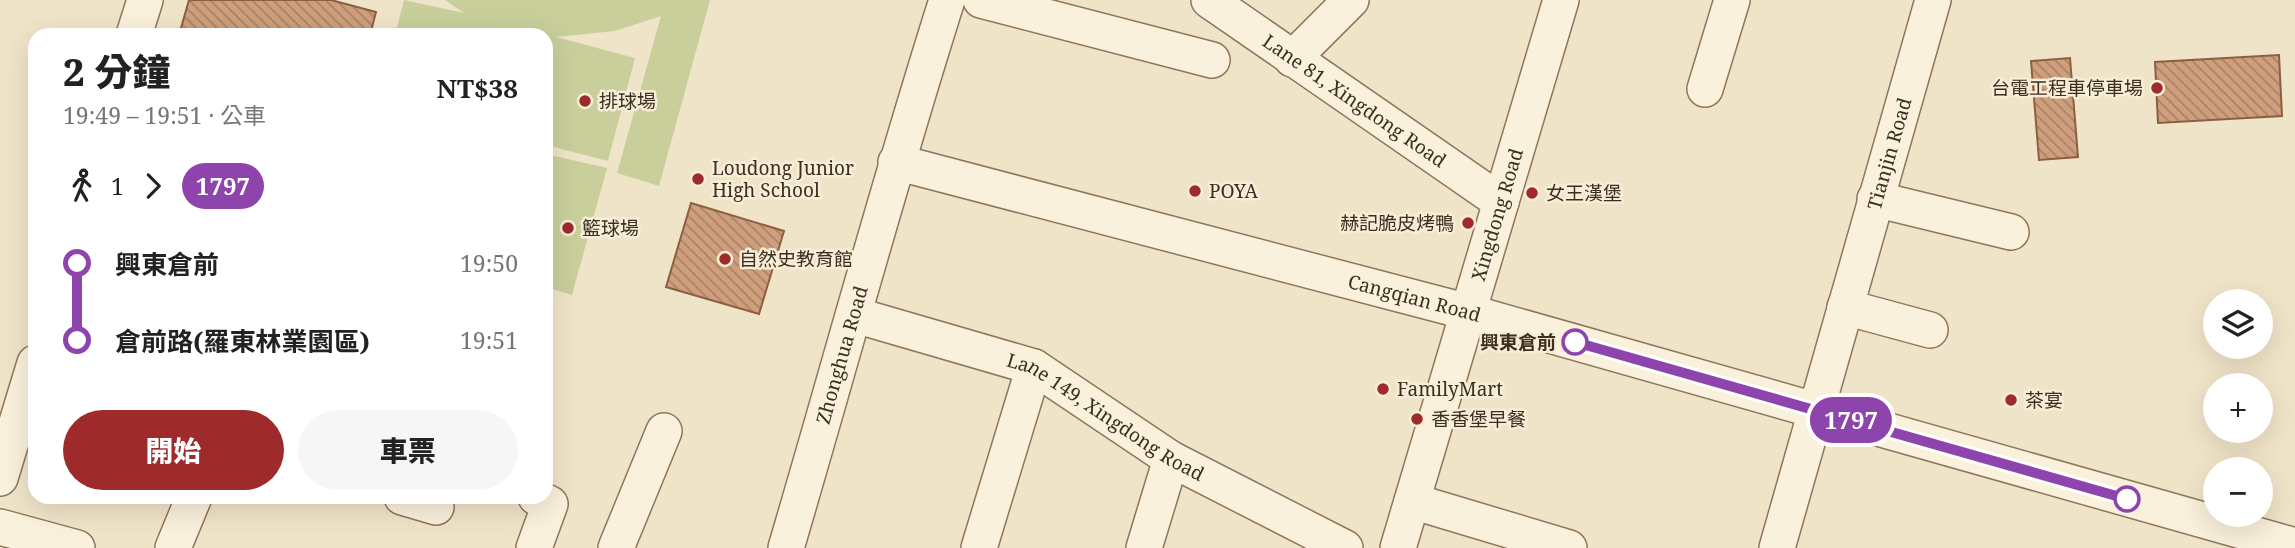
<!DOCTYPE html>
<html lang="zh-TW">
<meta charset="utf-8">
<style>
body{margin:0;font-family:"Noto Serif","Noto Sans TC",serif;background:#f6f6f6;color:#222;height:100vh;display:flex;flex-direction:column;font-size:26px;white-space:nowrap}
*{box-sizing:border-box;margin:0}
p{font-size:23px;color:#767676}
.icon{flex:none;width:38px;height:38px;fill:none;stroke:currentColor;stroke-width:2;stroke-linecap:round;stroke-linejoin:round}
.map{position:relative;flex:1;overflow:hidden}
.sheet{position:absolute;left:28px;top:28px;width:525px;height:476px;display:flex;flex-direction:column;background:#fff;border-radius:21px;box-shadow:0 7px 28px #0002}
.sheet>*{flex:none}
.badge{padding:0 14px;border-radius:23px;font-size:24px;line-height:46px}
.buttons{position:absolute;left:2203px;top:289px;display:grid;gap:14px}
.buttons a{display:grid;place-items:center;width:70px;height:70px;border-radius:50%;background:#fff;box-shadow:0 7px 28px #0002;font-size:35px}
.map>.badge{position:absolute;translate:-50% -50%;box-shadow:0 0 0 4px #fff}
.legs{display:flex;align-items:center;gap:10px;height:77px;padding:0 35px;font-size:23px}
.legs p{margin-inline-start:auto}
.summary{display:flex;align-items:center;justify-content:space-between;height:119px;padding:0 35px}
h1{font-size:38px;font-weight:800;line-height:52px}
.action{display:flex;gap:14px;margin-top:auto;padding:14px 35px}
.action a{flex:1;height:80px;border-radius:42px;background:#9e2a2b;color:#fff;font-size:28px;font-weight:800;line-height:80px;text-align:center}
.action a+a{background:#f6f6f6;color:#222}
ul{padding:0 35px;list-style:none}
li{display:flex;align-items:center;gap:24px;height:77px;font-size:26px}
li i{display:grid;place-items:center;width:10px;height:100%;margin:0 9px;background:currentColor}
li i::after{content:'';width:18px;height:18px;margin:-9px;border:5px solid;border-radius:50%;background:#fff}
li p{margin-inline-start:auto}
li:first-child i{background:linear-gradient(#0000 50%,currentColor 0)}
li:last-child i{background:linear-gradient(currentColor 50%,#0000 0)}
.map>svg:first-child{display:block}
</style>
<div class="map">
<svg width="2295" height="548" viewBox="0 0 2295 548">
<defs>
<pattern id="building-back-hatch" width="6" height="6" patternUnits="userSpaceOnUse" patternTransform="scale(1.75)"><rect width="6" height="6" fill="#cf9f7d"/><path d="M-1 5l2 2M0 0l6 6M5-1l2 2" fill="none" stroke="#a98266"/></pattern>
</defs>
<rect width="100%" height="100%" fill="#f0e4c8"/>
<path fill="#c9cf9b" d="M404 0 464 13 445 0H710L659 186 617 173 661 16 615 31 556 37 635 58 608 161 546 145V35H395Z
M546 154 607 168 572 295 546 287Z"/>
<path fill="url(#building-back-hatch)" stroke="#8d5f41" stroke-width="2" d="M189 0H331L376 12 370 35H179Z
M2279 55 2282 116 2158 123 2155 62Z
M2070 58 2078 157 2039 160 2031 61Z
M691 203 784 231 759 314 666 287Z"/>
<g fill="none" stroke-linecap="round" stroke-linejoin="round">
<g stroke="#8d765c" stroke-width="38">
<g id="minor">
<path d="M981 0 1212 60"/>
<path id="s1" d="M1209 0 1501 202"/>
<path d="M134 35 145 0"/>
<path d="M1292 59 1351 0"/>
<path d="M1705 89 1732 0"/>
<path id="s2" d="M896 162 1468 312 2295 546"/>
<path d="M1875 199 2011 232"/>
<path d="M1845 307 1930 330"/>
<path id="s3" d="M855 315 1034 367 1171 459 1345 548"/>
<path d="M0 478 35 363"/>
<path d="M402 497 436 507"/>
<path d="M1412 501 1569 548"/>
<path d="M0 527 77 548"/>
<path d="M173 548 194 497"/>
<path d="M534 548 550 504 536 497"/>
<path d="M616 548 664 431"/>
<path id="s4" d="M786 548C840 365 889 182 947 0"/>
<path d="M979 548 1034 367"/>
<path d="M1144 548 1171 459"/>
<path id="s5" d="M1398 548 1561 0"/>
<path id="s6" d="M1777 548 1933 0"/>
</g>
</g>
<use href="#minor" stroke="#faf1dc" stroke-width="35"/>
</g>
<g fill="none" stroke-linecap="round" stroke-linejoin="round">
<g stroke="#fff" stroke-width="16">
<path id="line-1" d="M1575 342 2127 499"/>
</g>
<use href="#line-1" stroke="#8e44ad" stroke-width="10"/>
</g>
<g fill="#9e2a2b" stroke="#f7eed8" stroke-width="2.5">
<circle cx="2157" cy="88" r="7"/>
<circle cx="585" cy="101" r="7"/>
<circle cx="698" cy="179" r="7"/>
<circle cx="1195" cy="191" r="7"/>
<circle cx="1532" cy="193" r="7"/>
<circle cx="1468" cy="223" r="7"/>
<circle cx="568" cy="228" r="7"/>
<circle cx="725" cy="259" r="7"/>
<circle cx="1383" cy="389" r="7"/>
<circle cx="2011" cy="400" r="7"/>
<circle cx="1417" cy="419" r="7"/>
</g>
<g fill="#fff" stroke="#8e44ad" stroke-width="3.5">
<circle cx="1575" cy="342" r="12"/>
<circle cx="2127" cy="499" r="12"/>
</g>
<g text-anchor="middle" stroke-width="5" stroke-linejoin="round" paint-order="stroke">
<g font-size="19" fill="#3d2e20" stroke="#f7eed8" text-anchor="start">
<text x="2143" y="95" text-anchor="end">台電工程車停車場</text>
<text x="599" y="108">排球場</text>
<text x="712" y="175">Loudong Junior<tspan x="712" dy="22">High School</tspan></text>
<text x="1209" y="198">POYA</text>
<text x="1546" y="200">女王漢堡</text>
<text x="1454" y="230" text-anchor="end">赫記脆皮烤鴨</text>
<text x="582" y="235">籃球場</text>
<text x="739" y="266">自然史教育館</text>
<text x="1397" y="396">FamilyMart</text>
<text x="2025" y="407">茶宴</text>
<text x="1431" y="426">香香堡早餐</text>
</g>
<g font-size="19" fill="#3d2e20" stroke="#f7eed8">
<text dy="7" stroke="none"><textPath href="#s1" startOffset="177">Lane 81, Xingdong Road</textPath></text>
<text dy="7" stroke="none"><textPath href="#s6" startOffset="410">Tianjin Road</textPath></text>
<text dy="7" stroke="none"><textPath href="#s5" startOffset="348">Xingdong Road</textPath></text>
<text dy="7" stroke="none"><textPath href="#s2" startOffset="536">Cangqian Road</textPath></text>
<text dy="7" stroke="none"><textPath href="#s4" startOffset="201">Zhonghua Road</textPath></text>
<text dy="7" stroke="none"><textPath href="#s3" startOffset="273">Lane 149, Xingdong Road</textPath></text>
</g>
<g font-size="19" font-weight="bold" fill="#3d2e20" stroke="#f7eed8" text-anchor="end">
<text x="1556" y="349">興東倉前</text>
</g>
</g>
</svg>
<div class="buttons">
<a><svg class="icon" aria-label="layers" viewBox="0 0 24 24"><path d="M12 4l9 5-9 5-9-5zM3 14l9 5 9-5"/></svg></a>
<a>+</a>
<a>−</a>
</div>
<b class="badge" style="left:1851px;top:420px;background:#8e44ad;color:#fff">1797</b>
<section class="sheet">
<div class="summary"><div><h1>2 分鐘</h1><p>19:49 – 19:51 · 公車</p></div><b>NT$38</b></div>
<div class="legs"><svg class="icon" aria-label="walk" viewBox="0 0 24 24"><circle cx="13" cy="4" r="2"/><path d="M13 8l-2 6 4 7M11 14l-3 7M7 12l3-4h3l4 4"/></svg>1<svg class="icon" aria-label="forward" viewBox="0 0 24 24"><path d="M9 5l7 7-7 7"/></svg><b class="badge" style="background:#8e44ad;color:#fff">1797</b></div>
<ul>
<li><i style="color:#8e44ad"></i><b>興東倉前</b><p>19:50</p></li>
<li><i style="color:#8e44ad"></i><b>倉前路(羅東林業園區)</b><p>19:51</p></li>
</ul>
<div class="action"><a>開始</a><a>車票</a></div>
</section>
</div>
